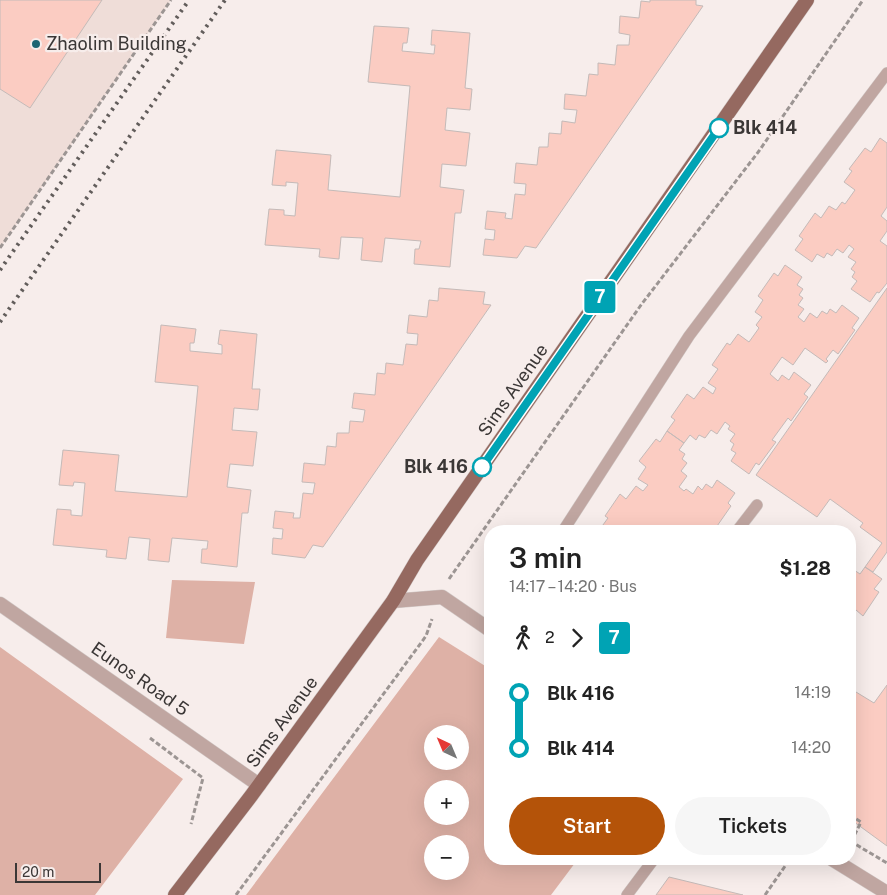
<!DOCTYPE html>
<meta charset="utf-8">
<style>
body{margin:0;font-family:"Public Sans",sans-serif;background:#f6f6f6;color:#222;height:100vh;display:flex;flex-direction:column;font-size:19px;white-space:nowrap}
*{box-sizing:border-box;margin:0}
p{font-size:16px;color:#767676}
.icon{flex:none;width:28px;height:28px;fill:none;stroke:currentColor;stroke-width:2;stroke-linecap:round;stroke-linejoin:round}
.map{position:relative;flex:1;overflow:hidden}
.sheet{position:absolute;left:484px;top:525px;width:372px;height:340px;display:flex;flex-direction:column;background:#fff;border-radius:20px;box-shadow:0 5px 20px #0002}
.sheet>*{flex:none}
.badge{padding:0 10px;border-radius:4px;font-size:18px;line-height:32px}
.needle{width:32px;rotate:316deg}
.fabs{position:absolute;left:424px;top:725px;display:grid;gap:10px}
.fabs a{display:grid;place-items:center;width:45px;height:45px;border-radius:50%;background:#fff;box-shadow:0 5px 20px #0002;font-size:25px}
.scale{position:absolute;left:15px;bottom:12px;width:86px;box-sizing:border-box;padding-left:5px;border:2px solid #3b3736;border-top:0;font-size:14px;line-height:18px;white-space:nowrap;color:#3b3736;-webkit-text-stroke:4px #f7edeb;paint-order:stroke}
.map>.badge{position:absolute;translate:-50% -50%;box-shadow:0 0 0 2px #fff}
.legs{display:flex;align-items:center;gap:8px;height:55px;padding:0 25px;font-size:16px}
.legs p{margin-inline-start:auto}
.headline{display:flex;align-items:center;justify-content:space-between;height:85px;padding:0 25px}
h1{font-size:28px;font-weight:600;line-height:38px}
.primary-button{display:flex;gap:10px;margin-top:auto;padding:10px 25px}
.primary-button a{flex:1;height:58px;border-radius:30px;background:#b45309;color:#fff;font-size:20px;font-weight:600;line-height:58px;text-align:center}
.primary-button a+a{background:#f6f6f6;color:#222}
ul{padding:0 25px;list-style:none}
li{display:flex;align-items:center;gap:18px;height:55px;font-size:19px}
li i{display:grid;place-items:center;width:8px;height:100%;margin:0 6px;background:currentColor}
li i::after{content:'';width:12px;height:12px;margin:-6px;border:4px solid;border-radius:50%;background:#fff}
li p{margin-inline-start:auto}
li:first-child i{background:linear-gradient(#0000 50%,currentColor 0)}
li:last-child i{background:linear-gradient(currentColor 50%,#0000 0)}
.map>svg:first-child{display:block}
</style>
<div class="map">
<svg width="887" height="895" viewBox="0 0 887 895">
<rect width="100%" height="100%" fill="#f7edeb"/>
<path fill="#efddd8" d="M0 0H171L0 248Z"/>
<path fill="#deb1a6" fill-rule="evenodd" d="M172 580 255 582 244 644 166 638Z
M439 637 490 669V859H578L551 895H246ZM432 734H460V761H432ZM432 789H460V816H432ZM432 844H460V871H432Z
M0 647 183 779 95 895H0Z"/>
<path fill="#fbccc2" stroke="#c4bab8" d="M0 0H102L30 108 0 89Z
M650 0H696V5L703 6 536 248 525 246 517 258 483 255 485 239 494 240 495 230 485 229 487 211 506 213 505 218 512 219 515 194 525 195 526 184 514 183 516 163 537 165 539 147H548L549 133 561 134 562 121 575 123 577 110 564 109 565 94 586 96 589 74 598 75V63L615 65 617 45H629L630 35 619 33 620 16 639 18 641 1 650 2Z
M374 26 409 28 407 43H403L402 51 434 54 435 45H431L432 30 470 33 465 88 472 89 470 110 447 108 445 130 470 133 466 166 442 164 440 187 464 190 461 213H455L450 267 414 264 415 249H419L421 241 385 238 382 262 361 260 363 238 341 237 339 259 319 257 320 249 265 245 269 209 284 210V215L295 216 298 183 286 182V186L272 185 276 150 331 155 328 190 400 197 410 86 368 82Z
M880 138 887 143V207L881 216 887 221V231L880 241 887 246V283L879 293 877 292 870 302 851 289 857 281 852 277 855 272 851 269 856 262 848 257 854 249 849 245 843 253 837 249 832 256 827 253 824 258 817 254 812 262 795 250 803 239 799 236 815 213 821 218 829 206 836 210 842 202 845 204 855 190 844 182 852 171 849 169 865 148 871 152Z
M785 265 802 277 797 285 803 289 799 295 803 298 798 305 804 309 798 317 804 322 810 313 817 318 822 311 827 314 830 309 836 313 842 305 859 318 852 328 855 330 838 354 833 350 826 359 828 361 826 363 805 348 793 365 782 357 770 374 778 381 782 375 789 380 794 372 811 385 804 394 808 397 791 421 788 418 772 440 776 442 759 465 756 463 749 474 731 461 736 453 731 450 734 444 730 441 735 434 728 429 730 426 725 422 717 434 711 430 705 438 699 435 696 440 690 435 684 443 667 431 675 420 671 417 687 394 694 399 703 387 713 394 716 388 708 383 718 369 712 365 727 343 730 345 738 334 749 342 759 328 756 325 762 317 755 312 763 300 758 296 774 273 778 276Z
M439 288 485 292 483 304 491 305 323 547 313 545 305 558 272 554 273 538 282 539 283 529 273 528 275 511 294 513 293 518H300L303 493 313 494 315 483 302 482 304 463 325 465 327 446 336 447 337 433H349L350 421 363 422 365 410 352 408 354 393 375 395 377 373 385 374 386 363 403 365 406 344 417 345 418 334 407 333 409 315 427 317 429 300 438 301Z
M887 288V552L873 572 865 567 882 543 860 527 863 523 830 499 817 517 756 475Z
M161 325 196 329 194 343H190V351L222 354V345L218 344 220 330 257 334 252 389H260L258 410 234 408 232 430 257 432 253 466 230 464 227 487 251 490 248 513H242L237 567 201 563 202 549H207L208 541 172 538 169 562 148 560 150 539 129 537 126 559 106 557 107 550 53 545 57 509 71 510V515L82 516 85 483 74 482 73 486 59 485 63 450 119 455 115 491 187 497 198 386 155 382Z
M667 431 684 443 679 450 685 454 682 459 687 463 681 471 687 476 679 487 684 491 686 489 693 494 698 486 702 490 706 484 712 488 717 480 735 493 728 503 731 506 715 529 711 526 708 531H603L600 529 608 518 605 516 620 494 626 499 636 486 643 491 648 485 638 479 646 467 639 461 656 439 660 442Z
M865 567 882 579 874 589 879 592 863 616 856 610 850 619V575L854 570 860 574Z
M887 685V846L850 819V704L856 692 874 703Z
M669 877 743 895H656Z"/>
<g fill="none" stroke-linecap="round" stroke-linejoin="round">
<g stroke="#d1c9c7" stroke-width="12">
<path id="service" d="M563 531 689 336 887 73
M737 531 757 505
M627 895 654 859"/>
</g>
<g stroke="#d1c9c7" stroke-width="15">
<path id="minor" d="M393 601 442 597 490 630
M0 604 259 785
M832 859 887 893"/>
</g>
<g stroke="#d1c9c7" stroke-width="15">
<path id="primary" d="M175 895 251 796 393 601 417 560 807 0"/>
</g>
<path stroke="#9c9593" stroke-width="3" stroke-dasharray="5 2.5" stroke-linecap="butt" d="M0 248 171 0
M449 579 641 305 759 151 863 0
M150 738 203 778 191 824
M850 815 861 822 851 842
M850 841 887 863
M236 895 426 636 432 619
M765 895 790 859"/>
<use href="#service" stroke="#c0a6a1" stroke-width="11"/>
<use href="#minor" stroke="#c0a6a1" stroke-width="14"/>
<use href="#primary" stroke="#956960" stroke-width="14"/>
<path stroke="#625d5b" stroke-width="4" stroke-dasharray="2.5 5" stroke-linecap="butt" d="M0 270 189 0
M0 322 225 0"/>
</g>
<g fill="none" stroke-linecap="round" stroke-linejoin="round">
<g stroke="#fff" stroke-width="11">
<path id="line-1" d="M482 467 719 128"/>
</g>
<use href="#line-1" stroke="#00a3b4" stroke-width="8"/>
</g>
<circle fill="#1d6573" stroke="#f7edeb" stroke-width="2" cx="36" cy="44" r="5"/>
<g fill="#fff" stroke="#00a3b4" stroke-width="2.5">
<circle cx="719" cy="128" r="9"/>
<circle cx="482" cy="467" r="9"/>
</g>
<g text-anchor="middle" stroke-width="4.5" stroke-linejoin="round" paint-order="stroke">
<g font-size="18" fill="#3b3736" stroke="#f7edeb" text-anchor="start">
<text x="46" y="50">Zhaolim Building</text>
</g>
<g font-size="18" font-weight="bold" fill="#3b3736" stroke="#f7edeb" text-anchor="start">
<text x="733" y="134">Blk 414</text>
<text x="468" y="473" text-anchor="end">Blk 416</text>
</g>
<g font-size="18" fill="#3b3736" stroke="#f7edeb">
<text transform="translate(513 390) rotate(-55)" y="6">Sims Avenue</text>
<text transform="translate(140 679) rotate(35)" y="6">Eunos Road 5</text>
<text transform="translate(282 722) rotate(-54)" y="6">Sims Avenue</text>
</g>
</g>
</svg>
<div class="fabs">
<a><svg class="needle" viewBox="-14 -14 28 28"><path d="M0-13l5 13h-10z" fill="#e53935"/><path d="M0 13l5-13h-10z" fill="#767676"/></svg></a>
<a>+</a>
<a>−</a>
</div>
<div class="scale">20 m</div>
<b class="badge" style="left:600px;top:297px;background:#00a3b4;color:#fff">7</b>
<section class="sheet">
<div class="headline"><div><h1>3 min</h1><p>14:17 – 14:20 · Bus</p></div><b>$1.28</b></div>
<div class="legs"><svg class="icon" aria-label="walk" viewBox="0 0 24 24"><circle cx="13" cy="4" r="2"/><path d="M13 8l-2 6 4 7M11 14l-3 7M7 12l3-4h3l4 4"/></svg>2<svg class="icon" aria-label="forward" viewBox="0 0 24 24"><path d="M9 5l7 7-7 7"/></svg><b class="badge" style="background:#00a3b4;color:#fff">7</b></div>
<ul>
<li><i style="color:#00a3b4"></i><b>Blk 416</b><p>14:19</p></li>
<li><i style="color:#00a3b4"></i><b>Blk 414</b><p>14:20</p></li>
</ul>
<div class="primary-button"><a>Start</a><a>Tickets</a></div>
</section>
</div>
